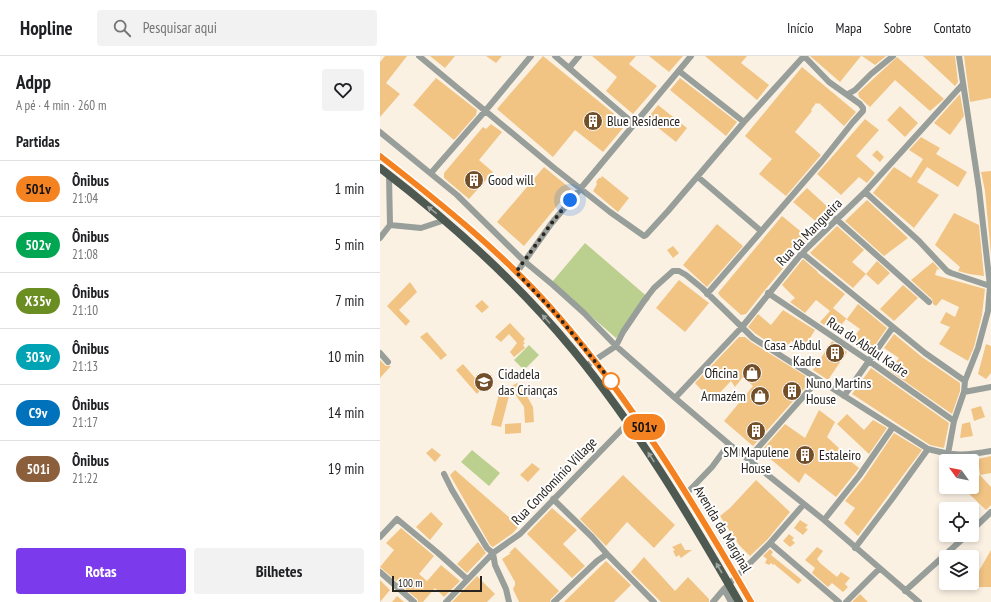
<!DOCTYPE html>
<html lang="pt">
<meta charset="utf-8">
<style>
body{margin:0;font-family:"PT Sans Narrow",sans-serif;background:#f2f2f2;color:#202124;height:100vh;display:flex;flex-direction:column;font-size:15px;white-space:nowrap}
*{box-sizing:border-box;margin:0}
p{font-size:13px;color:#757577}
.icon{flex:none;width:22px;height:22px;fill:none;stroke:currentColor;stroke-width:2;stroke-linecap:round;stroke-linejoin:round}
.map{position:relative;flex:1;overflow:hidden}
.details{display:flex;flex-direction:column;background:#fff;width:380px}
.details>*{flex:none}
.badge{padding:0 8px;border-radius:13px;font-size:14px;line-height:26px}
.needle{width:26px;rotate:303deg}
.fabs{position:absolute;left:559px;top:398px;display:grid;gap:8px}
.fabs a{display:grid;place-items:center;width:40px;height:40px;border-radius:4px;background:#fff;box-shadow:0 2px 6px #0003;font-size:20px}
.scale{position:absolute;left:12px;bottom:10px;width:90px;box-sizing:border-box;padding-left:4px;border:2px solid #28241f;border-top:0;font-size:11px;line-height:14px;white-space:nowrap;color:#28241f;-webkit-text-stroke:3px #fff;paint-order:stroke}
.you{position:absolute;width:20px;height:20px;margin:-10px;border:3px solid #fff;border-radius:50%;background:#1a73e8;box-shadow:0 0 0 6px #1a73e833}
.map>.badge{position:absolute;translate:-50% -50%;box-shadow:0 0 0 2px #fff}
h2{padding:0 16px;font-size:15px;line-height:36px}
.round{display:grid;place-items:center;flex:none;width:42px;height:42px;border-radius:4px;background:#f2f2f2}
.overview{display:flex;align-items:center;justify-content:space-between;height:68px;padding:0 16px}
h1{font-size:19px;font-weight:800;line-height:30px}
.action{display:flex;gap:8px;margin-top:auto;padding:8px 16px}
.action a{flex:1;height:46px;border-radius:4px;background:#7c3aed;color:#fff;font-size:16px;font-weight:800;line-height:46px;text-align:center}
.action a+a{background:#f2f2f2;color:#202124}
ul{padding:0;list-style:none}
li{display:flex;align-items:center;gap:12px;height:56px;padding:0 16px;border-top:1px solid #e0e0e0}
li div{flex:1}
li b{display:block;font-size:15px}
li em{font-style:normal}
li .badge{min-width:44px;font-weight:700;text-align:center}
header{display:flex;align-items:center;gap:24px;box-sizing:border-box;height:56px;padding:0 20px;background:#fff;border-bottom:1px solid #e0e0e0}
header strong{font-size:19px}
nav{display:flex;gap:22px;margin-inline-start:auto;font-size:14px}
.search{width:280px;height:36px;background:#f2f2f2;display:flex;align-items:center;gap:10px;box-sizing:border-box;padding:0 14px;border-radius:4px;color:#757577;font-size:15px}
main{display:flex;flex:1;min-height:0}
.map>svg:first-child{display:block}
</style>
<header>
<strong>Hopline</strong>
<div class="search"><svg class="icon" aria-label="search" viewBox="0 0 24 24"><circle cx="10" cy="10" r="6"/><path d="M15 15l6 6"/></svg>Pesquisar aqui</div>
<nav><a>Início</a><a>Mapa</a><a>Sobre</a><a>Contato</a></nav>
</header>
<main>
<section class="details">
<div class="overview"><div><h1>Adpp</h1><p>A pé · 4 min · 260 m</p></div><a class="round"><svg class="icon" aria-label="heart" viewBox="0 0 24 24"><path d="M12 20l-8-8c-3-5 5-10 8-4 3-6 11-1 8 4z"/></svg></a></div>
<h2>Partidas</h2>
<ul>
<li><span class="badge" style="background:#f58220;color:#111">501v</span><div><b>Ônibus</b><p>21:04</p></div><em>1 min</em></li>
<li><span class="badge" style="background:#00a651;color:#fff">502v</span><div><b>Ônibus</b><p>21:08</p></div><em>5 min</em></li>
<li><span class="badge" style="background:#6b8e23;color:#fff">X35v</span><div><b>Ônibus</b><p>21:10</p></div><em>7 min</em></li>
<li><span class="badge" style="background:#00a3b4;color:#fff">303v</span><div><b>Ônibus</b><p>21:13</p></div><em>10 min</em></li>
<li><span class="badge" style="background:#0072bc;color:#fff">C9v</span><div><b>Ônibus</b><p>21:17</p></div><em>14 min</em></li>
<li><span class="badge" style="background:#8b5e3c;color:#fff">501i</span><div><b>Ônibus</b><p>21:22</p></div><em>19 min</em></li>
</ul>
<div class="action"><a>Rotas</a><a>Bilhetes</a></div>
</section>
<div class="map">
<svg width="611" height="546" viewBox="0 0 611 546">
<rect width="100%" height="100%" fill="#fbf1e3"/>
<path fill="#bbd08f" d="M205 187 270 243 236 282 172 226Z
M149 289 159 299 144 314 134 304Z
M92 394 120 417 109 430 81 406Z"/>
<path fill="#f1c484" d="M5 0H27L6 27 20 38 0 61V6Z
M50 0H75L65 12Z
M106 0H122L116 7Z
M163 0 243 65V72L223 96 195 74 173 101 117 53Z
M212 0H256L249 8 277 30 253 58 226 35 237 21Z
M269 0H303L289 16Z
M325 0H367L361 7 389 29 377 44Z
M430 0H481L460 26Z
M482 0H506L495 9Z
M543 0H575L578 26 575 30Z
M584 0H611V42L590 46Z
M517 1 564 43 550 55 515 24 490 51 479 41 478 37Z
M422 11 476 56 464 70 439 47 438 48 436 47 431 54 432 55 415 76 441 99 406 140 379 118 392 103 365 80Z
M56 22 97 54 96 59 74 84 33 49Z
M300 22 357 66 346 80 290 34Z
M580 38 584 60 570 79 554 67Z
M278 49 307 72 296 86 267 63Z
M520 50 538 67 525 81 507 64Z
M485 63 499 74 476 100 495 117 487 127 479 121 461 139 437 118Z
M111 68 122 76 99 104 113 116 89 143 64 122V117L103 71 106 73Z
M541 81 560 92 556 98 587 116 578 131 547 111 537 126 559 139 534 172 493 137 514 111 531 122 543 103 529 94Z
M497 94 504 101 500 106 492 99Z
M164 111 191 133 144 190 117 166Z
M611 115V199L605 135 601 116Z
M222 120 249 142 238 156 213 135 217 128 216 126 219 122H221Z
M427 132 451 154 440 169 413 146Z
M487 144 528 182 504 200 465 165Z
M574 157 599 169 604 220 589 218 578 215 580 211 555 189Z
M402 160 430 183 422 191 416 186 411 193 416 197 385 234 366 258 361 259 340 240 338 237Z
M337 168 363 190 327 231 303 209Z
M457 170 484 194 472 206 486 218 473 232 430 197Z
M293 190 299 197 293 202 287 194Z
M423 203 437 215 438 217 465 238 453 252 467 263 478 248 507 272 488 299 470 286 480 273 466 263 455 277 440 266 450 255 436 244 425 257 410 246 415 242 402 229Z
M497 205 510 217 498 229 486 218Z
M553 206 560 214 557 213 555 219 605 233 602 259 594 291 588 305 559 288 570 271 560 267 566 256 575 261 579 251 562 243 556 250 553 248 552 243 531 224Z
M299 224 329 247 305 276 276 252Z
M30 226 37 236 19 254 30 265 26 270 7 250Z
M523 229 538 242 514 265 500 253Z
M102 244 109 251 102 257 95 250Z
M403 254 435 274 424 292 411 285 404 296 376 278 368 271 378 258 391 269Z
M130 267 145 283 143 286 145 287 143 289 145 292 134 301 130 296 137 287 129 278 121 286 115 281Z
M47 276 67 299 61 304 40 281Z
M514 278 542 301 580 327V335L572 358 510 315 519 302 504 292Z
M359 281H365L371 286 432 324 373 390 344 365 373 330 363 321 355 331 351 325 332 345 315 327Z
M452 285 467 296 448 324 433 314Z
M606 288 611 290V317L606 323 598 318Z
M0 304 6 310H11L0 322Z
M83 308 103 331 97 338 76 314Z
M491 312 569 367 564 392 550 389 472 338Z
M137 327 148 342 153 351 154 366 145 367 144 351 130 331Z
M119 338 129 340 121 371 111 369Z
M601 350 605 361 594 365 591 353Z
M439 354 455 366 447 381 461 394 459 396 479 412 456 441 425 417 419 427 381 395 405 368 425 382Z
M467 358 484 374 493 364 507 372 489 398 457 368Z
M590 366 593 380 580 382 582 368Z
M141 367V377L125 378V368Z
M514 377 542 394 478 480 464 467 475 452 465 445 483 423Z
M52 392 61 399 55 406 46 397Z
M611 400V417L600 419 598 403Z
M152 407 160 413 148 426 140 419Z
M75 414 139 470 133 477 113 491 110 489 70 419Z
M243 419 295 469 274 492 247 466 226 490 200 463Z
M600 419 611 431V449L606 454 582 431H592V425Z
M376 424 410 456 387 484 370 500 359 489 340 460 350 452Z
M172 452 197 474 183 488 205 510 192 522 147 478Z
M51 456 63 468 50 484 36 471Z
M420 464 428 469 425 472 428 473 423 479 414 472Z
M21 472 54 500 39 518 47 525 61 509 80 525 64 541 55 532 43 546H38L37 543 0 511 14 494 6 487Z
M409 478 414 482 412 484 415 487 410 491 403 485Z
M98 486 106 497 87 517 77 508Z
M301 487 305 494H312L301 502 299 499 296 501 293 495 295 494 292 491Z
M135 491 179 535 171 543 170 546H139L133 533 135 529V526L122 503 131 497H129Z
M437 491 443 495 437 503 440 507 457 521 461 516 470 522 465 528 468 531 463 536 452 527 448 531 432 517 435 512 425 504Z
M390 493 393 496 391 499 422 524 418 528 394 508 393 509 391 507 389 509 385 507 387 503 383 500Z
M611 494V531H589L592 527Z
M264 501 295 535 308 521 329 543V546H281L251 516Z
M226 505 251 529 234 546H184Z
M97 520 115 538 107 546H72Z
M0 524 10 534 0 546Z
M480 538 488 546H472Z
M17 540 24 546H12Z"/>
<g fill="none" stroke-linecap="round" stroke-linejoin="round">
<path stroke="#989e99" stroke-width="6" d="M39 0 173 111 230 156 264 180 266 179 288 155 364 66 424 0
M175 0 254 68
M189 12 199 0
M299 15 364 66
M468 38 475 34 491 18 513 0
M0 76 77 139 144 205 173 229 204 257 236 290 295 342 349 388 444 464 539 546
M51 117 106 54 151 0
M9 119 10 169
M318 121 381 175
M485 136 539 185 567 215 571 217 610 230
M456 163 549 246
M10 169 41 172 65 164
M0 182 10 169
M422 197 545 297 585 325
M137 216 171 168 311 0
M388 237 489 305 574 365
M327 238 442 105 473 66 483 55V52L480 48 449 26 424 0
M0 297 8 306
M206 310 236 290 243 276 264 245 274 232 293 215H299L306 219 322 232 373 282 548 393C574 400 585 400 611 395
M584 336 611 331
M464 340 513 271
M295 342 362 271 422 197 485 136 583 28
M568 398 574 365 584 336 585 325 598 292 608 255 610 230 599 133 579 0
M368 403 438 324
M64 418 72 434 107 492 113 497 115 509 126 533 129 546
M307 437 332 411 349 388
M173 443 212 481 227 498 217 505 174 546
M444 464 479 420 513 371
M592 474 611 456
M0 481 17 463 58 497 87 523
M390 487 459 546
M475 492 512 443 548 393
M227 498 274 546
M0 516 34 546
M344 533 351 546
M525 535 587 479
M66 546 113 497 140 478 248 367
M333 546 344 533 390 487 424 448
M466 546 499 513"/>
<path stroke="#4e5952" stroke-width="8" d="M0 100C63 150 125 199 178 260 254 348 313 446 371 546
M0 112C69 165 138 227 193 294 257 372 309 459 359 546"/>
</g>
<defs><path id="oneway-solid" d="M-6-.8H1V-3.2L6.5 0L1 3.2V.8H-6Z"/></defs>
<g fill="#9ea4a0">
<use href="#oneway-solid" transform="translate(52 154) rotate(-142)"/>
<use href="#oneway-solid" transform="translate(166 263) rotate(-132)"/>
<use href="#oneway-solid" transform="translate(271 401) rotate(-123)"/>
<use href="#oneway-solid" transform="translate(339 512) rotate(-120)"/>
</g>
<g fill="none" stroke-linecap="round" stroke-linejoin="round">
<g stroke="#fff" stroke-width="9">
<path id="line" d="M0 100C63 149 125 199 178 260 254 348 313 446 371 546"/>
</g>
<use href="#line" stroke="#f58220" stroke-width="6"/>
<path stroke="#28241f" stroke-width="4" stroke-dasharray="0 7.2" d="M190 144 171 168 136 216 177 259 231 325"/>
</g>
<defs>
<g id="building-disc" transform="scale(1)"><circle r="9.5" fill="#724f28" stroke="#fff"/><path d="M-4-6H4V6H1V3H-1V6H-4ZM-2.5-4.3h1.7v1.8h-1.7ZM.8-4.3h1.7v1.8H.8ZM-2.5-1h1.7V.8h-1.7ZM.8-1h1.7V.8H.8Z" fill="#fff"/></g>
<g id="shop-disc" transform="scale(1)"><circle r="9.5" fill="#724f28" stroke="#fff"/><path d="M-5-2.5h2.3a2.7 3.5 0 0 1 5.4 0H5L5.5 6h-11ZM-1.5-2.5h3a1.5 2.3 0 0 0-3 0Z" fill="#fff"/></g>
<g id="school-disc" transform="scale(1)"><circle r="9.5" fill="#724f28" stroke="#fff"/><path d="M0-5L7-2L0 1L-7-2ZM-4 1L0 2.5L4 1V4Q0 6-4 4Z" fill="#fff"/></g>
</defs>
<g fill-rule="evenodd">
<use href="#building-disc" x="213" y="65"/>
<use href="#building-disc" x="94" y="124"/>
<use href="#building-disc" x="455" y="297"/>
<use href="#shop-disc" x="372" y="317"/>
<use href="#school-disc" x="104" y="326"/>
<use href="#building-disc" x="412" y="335"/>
<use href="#shop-disc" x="380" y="340"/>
<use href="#building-disc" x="376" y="375"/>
<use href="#building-disc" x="425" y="399"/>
</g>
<circle fill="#fff" stroke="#f58220" stroke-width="2" cx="231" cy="325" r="8"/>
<g text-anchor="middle" stroke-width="4" stroke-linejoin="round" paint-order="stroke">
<g font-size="14" fill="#28241f" stroke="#fff" text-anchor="start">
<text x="227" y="70">Blue Residence</text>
<text x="108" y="129">Good will</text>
<text x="441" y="294" text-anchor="end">Casa -Abdul<tspan x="441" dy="16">Kadre</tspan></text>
<text x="358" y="322" text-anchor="end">Oficina</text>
<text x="118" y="323">Cidadela<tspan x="118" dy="16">das Crianças</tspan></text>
<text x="426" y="332">Nuno Martins<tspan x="426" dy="16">House</tspan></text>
<text x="366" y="345" text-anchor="end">Armazém</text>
<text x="376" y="401" text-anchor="middle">SM Mapulene<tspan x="376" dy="16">House</tspan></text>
<text x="439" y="404">Estaleiro</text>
</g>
<g font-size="14" fill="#28241f" stroke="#fff">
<text transform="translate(429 176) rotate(-46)" y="5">Rua da Mangueira</text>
<text transform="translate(488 291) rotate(34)" y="5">Rua do Abdul Kadre</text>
<text transform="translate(174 425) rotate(-46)" y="5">Rua Condomínio Village</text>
<text transform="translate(343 473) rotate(59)" y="5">Avenida da Marginal</text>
</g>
</g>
</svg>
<div class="fabs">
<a><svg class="needle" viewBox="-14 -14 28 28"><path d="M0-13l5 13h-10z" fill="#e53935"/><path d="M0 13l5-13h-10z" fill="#757577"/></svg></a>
<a><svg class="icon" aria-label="locate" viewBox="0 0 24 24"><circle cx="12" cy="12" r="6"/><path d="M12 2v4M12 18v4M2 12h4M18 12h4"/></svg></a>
<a><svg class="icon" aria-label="layers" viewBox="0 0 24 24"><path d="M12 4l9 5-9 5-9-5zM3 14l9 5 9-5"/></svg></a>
</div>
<div class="scale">100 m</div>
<div class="you" style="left:190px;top:144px"></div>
<b class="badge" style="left:264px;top:371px;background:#f58220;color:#111">501v</b>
</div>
</main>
